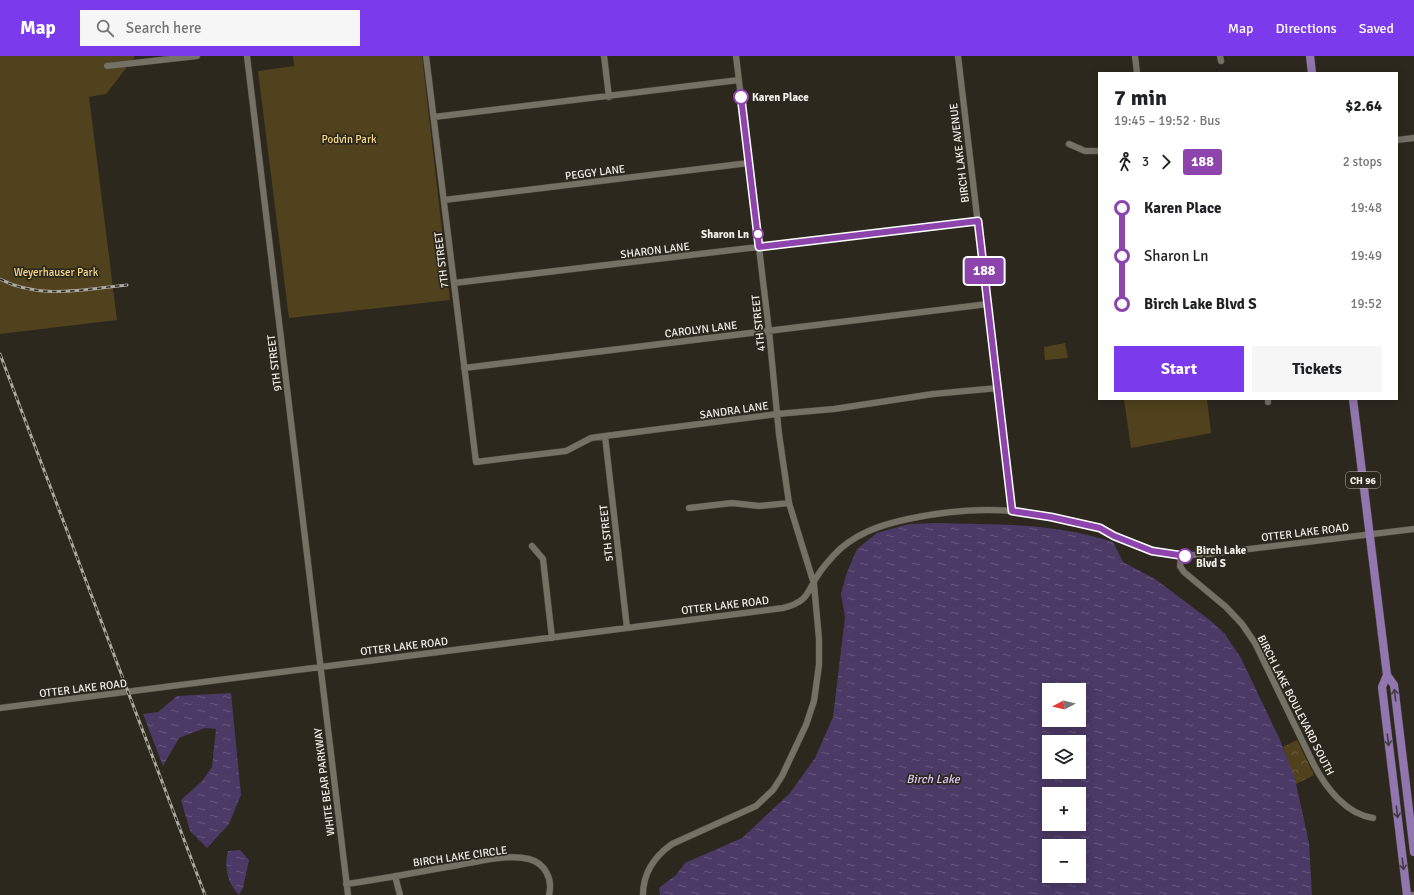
<!DOCTYPE html>
<meta charset="utf-8">
<style>
body{margin:0;font-family:Signika,sans-serif;background:#f6f6f6;color:#202124;height:100vh;display:flex;flex-direction:column;font-size:15px;white-space:nowrap}
*{box-sizing:border-box;margin:0}
p{font-size:13px;color:#757577}
.icon{flex:none;width:22px;height:22px;fill:none;stroke:currentColor;stroke-width:2;stroke-linecap:round;stroke-linejoin:round}
.map{position:relative;flex:1;overflow:hidden}
.side{position:absolute;left:1098px;top:16px;width:300px;height:328px;display:flex;flex-direction:column;background:#fff;border-radius:0px;box-shadow:0 2px 10px #0003}
.side>*{flex:none}
.badge{padding:0 8px;border-radius:3px;font-size:14px;line-height:26px}
.needle{width:26px;rotate:263deg}
.fabs{position:absolute;left:1042px;top:627px;display:grid;gap:8px}
.fabs a{display:grid;place-items:center;width:44px;height:44px;border-radius:0px;background:#fff;box-shadow:0 2px 10px #0003;font-size:20px}
.map>.badge{position:absolute;translate:-50% -50%;box-shadow:0 0 0 2px #fff}
.legs{display:flex;align-items:center;gap:6px;height:44px;padding:0 16px;font-size:13px}
.legs p{margin-inline-start:auto}
.headline{display:flex;align-items:center;justify-content:space-between;height:68px;padding:0 16px}
h1{font-size:22px;font-weight:800;line-height:30px}
.action{display:flex;gap:8px;margin-top:auto;padding:8px 16px}
.action a{flex:1;height:46px;border-radius:0px;background:#7c3aed;color:#fff;font-size:16px;font-weight:800;line-height:46px;text-align:center}
.action a+a{background:#f6f6f6;color:#202124}
ul{padding:0 16px;list-style:none}
li{display:flex;align-items:center;gap:14px;height:48px;font-size:15px}
li i{display:grid;place-items:center;width:6px;height:100%;margin:0 5px;background:currentColor}
li i::after{content:'';width:10px;height:10px;margin:-5px;border:3px solid;border-radius:50%;background:#fff}
li p{margin-inline-start:auto}
li:first-child i{background:linear-gradient(#0000 50%,currentColor 0)}
li:last-child i{background:linear-gradient(currentColor 50%,#0000 0)}
header{display:flex;align-items:center;gap:24px;box-sizing:border-box;height:56px;padding:0 20px;background:#7c3aed;color:#fff}
header strong{font-size:19px}
nav{display:flex;gap:22px;margin-inline-start:auto;font-size:14px}
.search{width:280px;height:36px;background:#f6f6f6;display:flex;align-items:center;gap:10px;box-sizing:border-box;padding:0 14px;border-radius:0px;color:#757577;font-size:15px}
.map>svg:first-child{display:block}
</style>
<header>
<strong>Map</strong>
<div class="search"><svg class="icon" aria-label="search" viewBox="0 0 24 24"><circle cx="10" cy="10" r="6"/><path d="M15 15l6 6"/></svg>Search here</div>
<nav><a>Map</a><a>Directions</a><a>Saved</a></nav>
</header>
<div class="map">
<svg width="1414" height="839" viewBox="0 0 1414 839">
<defs>
<pattern id="forest-crowns" width="20" height="18" patternUnits="userSpaceOnUse"><rect width="20" height="18" fill="#50421d"/><path d="M2 6a3 3 0 1 1 6 0M12 15a3 3 0 1 1 6 0" fill="none" stroke="#6a5e3e"/></pattern>
<pattern id="water-ripples" width="26" height="14" patternUnits="userSpaceOnUse"><rect width="26" height="14" fill="#4b3a66"/><path d="M2 4q2-2 4 0t4 0M15 11q2-2 4 0t4 0" fill="none" stroke="#65577c"/></pattern>
</defs>
<rect width="100%" height="100%" fill="#2c281e"/>
<path fill="url(#forest-crowns)" d="M1297 684 1314 719 1296 728 1283 691Z"/>
<path fill="#50421d" d="M0 0H134V2L106 38 89 41 117 264 0 278Z
M293 0H422L450 244 289 262 258 15 294 10Z
M1065 287 1068 302 1045 304 1044 291Z
M1124 343H1207L1211 377 1131 392Z"/>
<path fill="url(#water-ripples)" fill-rule="evenodd" d="M935 467C1000 469 1050 466 1113 486L1123 506 1155 523 1211 565 1225 578 1241 602 1280 684 1295 723 1309 787 1312 839H660L659 832 676 819 685 807 742 782 790 737 815 702 833 661 845 561 841 538 846 519 857 493 877 477 909 468ZM1049 634H1079V664H1049ZM1049 686H1079V716H1049ZM1049 738H1079V768H1049ZM1049 790H1079V820H1049Z
M231 637 241 739 229 768 207 792 190 775 181 744 202 725 212 711 216 673 205 672 179 682 163 710 143 658 158 656 177 640Z
M240 794 249 804 243 832 239 839C227 827 224 811 228 795Z"/>
<g fill="none" stroke-linecap="round" stroke-linejoin="round">
<g stroke="#49463e" stroke-width="7">
<path id="minor" d="M247 0 348 839
M426 0 476 406 566 395 591 382 605 380 777 358 834 353 933 338 998 332
M604 0 609 41
M958 0 1012 455
M1135 0 1137 17
M1220 0 1221 5
M107 10 197 0
M434 61 739 24
M1397 84 1414 82
M1069 88 1085 95H1099
M444 144 749 107
M454 227 978 165
M464 312 988 248
M1268 343V346
M605 380 627 572
M689 452 732 447 759 450 789 447
M532 490 543 503 552 582
M1181 500 1180 510 1184 516 1226 551 1242 568 1255 587 1314 709C1326 732 1346 758 1373 762
M0 652 783 552C811 545 806 535 820 516 823 511 829 505 833 500 853 478 880 469 908 463 941 456 979 452 1013 455 1041 457 1071 464 1099 472 1106 474 1113 479 1120 482 1150 495 1176 502 1208 498L1414 473
M395 820 400 839
M346 828C384 823 421 815 459 809 479 805 509 798 529 803 545 807 553 823 549 839
M643 839C643 817 655 800 672 788L756 750 773 734 782 720 806 669 814 645 819 609V583L814 528 789 447 779 378 769 275 736 0
M1411 839H1414"/>
</g>
<g stroke="#49463e" stroke-width="9">
<path id="major" d="M1310 0 1312 17
M1353 343 1387 619 1394 629 1414 796
M1387 619 1382 631 1407 839"/>
</g>
<use href="#minor" stroke="#757165" stroke-width="6"/>
<use href="#major" stroke="#9176af" stroke-width="8"/>
<g stroke="#aca9a1" stroke-width="3">
<path id="rail" d="M0 223C40 244 85 233 127 229
M0 298 205 839"/>
</g>
<use href="#rail" stroke="#2c281e" stroke-width="1.5" stroke-dasharray="4.5" stroke-linecap="butt"/>
</g>
<defs><path id="oneway-shaft" d="M-6 0H5M1.5-3L5.5 0L1.5 3" fill="none" stroke-width="1.6" stroke-linecap="round" stroke-linejoin="round"/></defs>
<g stroke="#453c42">
<use href="#oneway-shaft" transform="translate(1395 639) rotate(-97)"/>
<use href="#oneway-shaft" transform="translate(1388 684) rotate(83)"/>
<use href="#oneway-shaft" transform="translate(1397 756) rotate(83)"/>
<use href="#oneway-shaft" transform="translate(1403 808) rotate(83)"/>
</g>
<g fill="none" stroke-linecap="round" stroke-linejoin="round">
<g stroke="#fff" stroke-width="9">
<path id="line-1" d="M741 41 759 191 978 165 1012 455 1051 461 1100 472 1114 480 1152 495 1185 500"/>
</g>
<use href="#line-1" stroke="#8e44ad" stroke-width="6"/>
</g>
<g fill="#fff" stroke="#8e44ad" stroke-width="2">
<circle cx="741" cy="41" r="7"/>
<circle cx="758" cy="178" r="5"/>
<circle cx="1185" cy="500" r="7"/>
</g>
<g text-anchor="middle" stroke-width="3.5" stroke-linejoin="round" paint-order="stroke">
<rect fill="#2c281e" stroke="#b7b3ac" stroke-width="1" x="1346" y="416" width="34" height="16" rx="3"/>
<g font-size="10" font-weight="bold" fill="#f2efe9">
<text x="1363" y="428">CH 96</text>
</g>
<g font-size="11" font-weight="bold" fill="#f2efe9" stroke="#2c281e" text-anchor="start">
<text x="752" y="45">Karen Place</text>
<text x="749" y="182" text-anchor="end">Sharon Ln</text>
<text x="1196" y="498">Birch Lake<tspan x="1196" dy="13">Blvd S</tspan></text>
</g>
<g font-size="11" fill="#f9d989" stroke="#2c281e">
<text x="349" y="87">Podvin Park</text>
<text x="56" y="220">Weyerhauser Park</text>
</g>
<g font-size="11" fill="#f2efe9" stroke="#2c281e">
<text transform="translate(959 97) rotate(-97)" y="4">BIRCH LAKE AVENUE</text>
<text transform="translate(595 116) rotate(-7)" y="4">PEGGY LANE</text>
<text transform="translate(655 194) rotate(-7)" y="4">SHARON LANE</text>
<text transform="translate(441 204) rotate(-97)" y="4">7TH STREET</text>
<text transform="translate(758 267) rotate(-96)" y="4">4TH STREET</text>
<text transform="translate(701 273) rotate(-7)" y="4">CAROLYN LANE</text>
<text transform="translate(274 307) rotate(-97)" y="4">9TH STREET</text>
<text transform="translate(734 354) rotate(-8)" y="4">SANDRA LANE</text>
<text transform="translate(1305 476) rotate(-7)" y="4">OTTER LAKE ROAD</text>
<text transform="translate(606 477) rotate(-96)" y="4">5TH STREET</text>
<text transform="translate(725 549) rotate(-7)" y="4">OTTER LAKE ROAD</text>
<text transform="translate(404 590) rotate(-7)" y="4">OTTER LAKE ROAD</text>
<text transform="translate(83 632) rotate(-7)" y="4">OTTER LAKE ROAD</text>
<text transform="translate(1296 649) rotate(63)" y="4">BIRCH LAKE BOULEVARD SOUTH</text>
<text transform="translate(324 726) rotate(-97)" y="4">WHITE BEAR PARKWAY</text>
<text transform="translate(460 800) rotate(-8)" y="4">BIRCH LAKE CIRCLE</text>
</g>
<g font-size="12" font-style="italic" fill="#dacaf7" stroke="#2c281e">
<text x="933" y="727">Birch Lake</text>
</g>
</g>
</svg>
<div class="fabs">
<a><svg class="needle" viewBox="-14 -14 28 28"><path d="M0-13l5 13h-10z" fill="#e53935"/><path d="M0 13l5-13h-10z" fill="#757577"/></svg></a>
<a><svg class="icon" aria-label="layers" viewBox="0 0 24 24"><path d="M12 4l9 5-9 5-9-5zM3 14l9 5 9-5"/></svg></a>
<a>+</a>
<a>−</a>
</div>
<b class="badge" style="left:984px;top:215px;background:#8e44ad;color:#fff">188</b>
<section class="side">
<div class="headline"><div><h1>7 min</h1><p>19:45 – 19:52 · Bus</p></div><b>$2.64</b></div>
<div class="legs"><svg class="icon" aria-label="walk" viewBox="0 0 24 24"><circle cx="13" cy="4" r="2"/><path d="M13 8l-2 6 4 7M11 14l-3 7M7 12l3-4h3l4 4"/></svg>3<svg class="icon" aria-label="forward" viewBox="0 0 24 24"><path d="M9 5l7 7-7 7"/></svg><b class="badge" style="background:#8e44ad;color:#fff">188</b><p>2 stops</p></div>
<ul>
<li><i style="color:#8e44ad"></i><b>Karen Place</b><p>19:48</p></li>
<li><i style="color:#8e44ad"></i><span>Sharon Ln</span><p>19:49</p></li>
<li><i style="color:#8e44ad"></i><b>Birch Lake Blvd S</b><p>19:52</p></li>
</ul>
<div class="action"><a>Start</a><a>Tickets</a></div>
</section>
</div>
